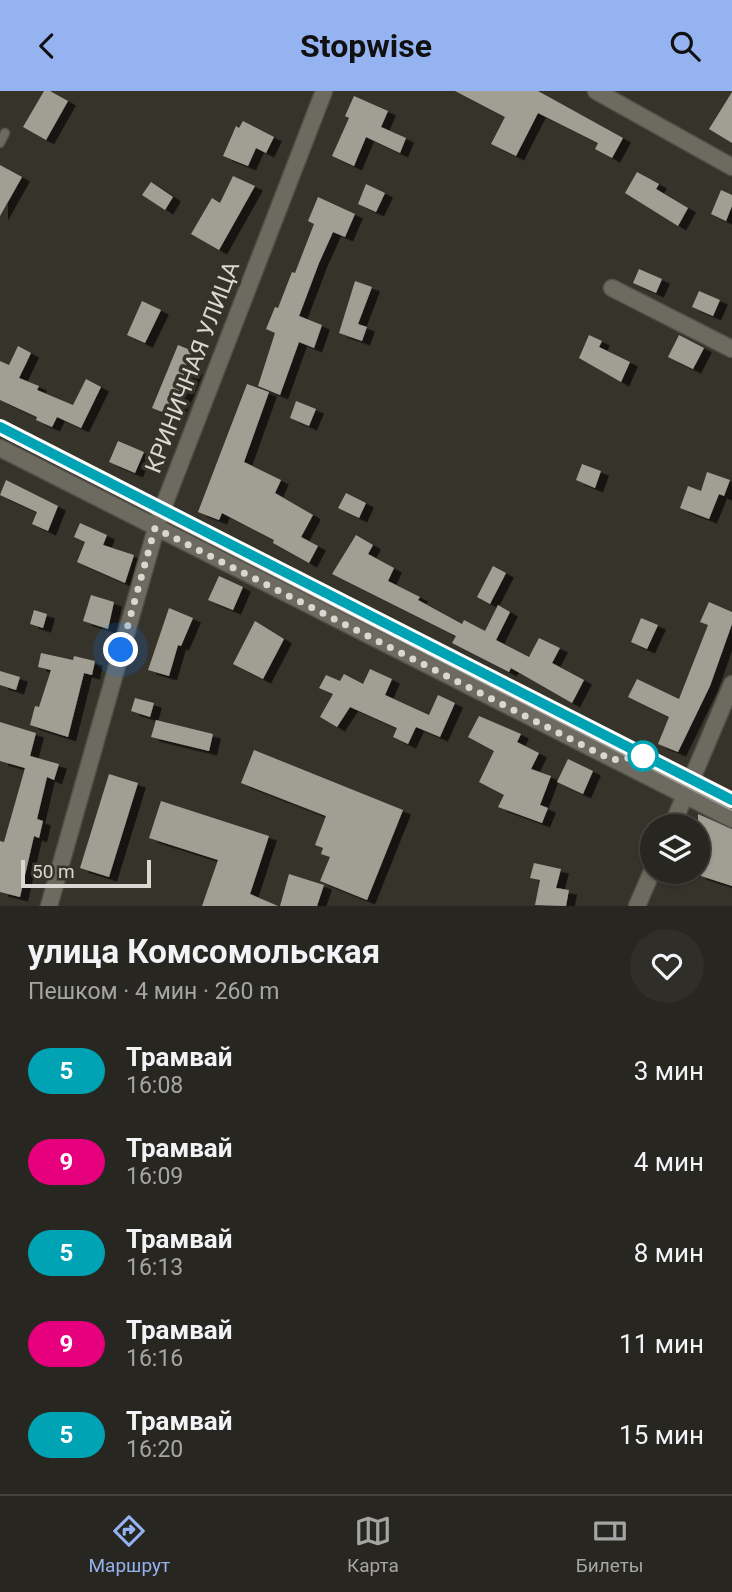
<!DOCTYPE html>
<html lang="ru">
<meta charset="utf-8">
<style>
body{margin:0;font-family:Roboto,sans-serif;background:#302e29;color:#f1f3f6;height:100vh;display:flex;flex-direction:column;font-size:26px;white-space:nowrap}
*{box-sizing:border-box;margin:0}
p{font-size:23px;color:#a5a5a5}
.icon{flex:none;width:38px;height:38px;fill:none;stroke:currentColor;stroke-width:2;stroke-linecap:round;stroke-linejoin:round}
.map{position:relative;height:815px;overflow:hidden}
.panel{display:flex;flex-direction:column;background:#282620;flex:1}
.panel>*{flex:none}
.badge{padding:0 14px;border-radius:23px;font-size:24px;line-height:46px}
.fabs{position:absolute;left:640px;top:723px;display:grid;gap:14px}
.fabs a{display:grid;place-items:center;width:70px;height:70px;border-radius:50%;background:#282620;box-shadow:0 2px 5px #0004,0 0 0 2px #44433e;font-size:35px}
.scale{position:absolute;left:21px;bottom:18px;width:130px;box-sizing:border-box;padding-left:7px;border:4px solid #d9d7d2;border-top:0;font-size:19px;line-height:24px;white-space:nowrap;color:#d9d7d2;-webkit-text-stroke:5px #35332a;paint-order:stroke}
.you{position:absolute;width:35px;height:35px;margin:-18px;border:5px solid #fff;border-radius:50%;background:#1a73e8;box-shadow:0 0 0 10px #1a73e833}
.map>.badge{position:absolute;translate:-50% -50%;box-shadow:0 0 0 4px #fff}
.round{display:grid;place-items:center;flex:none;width:74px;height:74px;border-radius:37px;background:#302e29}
.head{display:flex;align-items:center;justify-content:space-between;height:119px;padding:0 28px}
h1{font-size:33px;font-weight:700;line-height:52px}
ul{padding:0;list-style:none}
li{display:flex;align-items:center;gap:21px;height:91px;padding:0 28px}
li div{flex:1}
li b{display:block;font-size:26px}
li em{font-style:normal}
li .badge{min-width:77px;font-weight:700;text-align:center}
header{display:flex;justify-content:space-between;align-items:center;height:91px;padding:0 28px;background:#95b2f1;color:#111;font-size:32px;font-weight:700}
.dock{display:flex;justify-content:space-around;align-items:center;height:98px;border-top:2px solid #44433e;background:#282620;font-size:19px;color:#a5a5a5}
.dock a{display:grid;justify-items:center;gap:4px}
.dock .current{color:#95b2f1}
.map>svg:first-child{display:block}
</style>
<header><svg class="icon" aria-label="back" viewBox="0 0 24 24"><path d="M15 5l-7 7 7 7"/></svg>Stopwise<svg class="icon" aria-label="search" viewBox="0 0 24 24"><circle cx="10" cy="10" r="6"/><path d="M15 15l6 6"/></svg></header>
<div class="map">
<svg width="732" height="815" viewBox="0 0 732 815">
<defs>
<filter id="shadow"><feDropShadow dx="8" dy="4.5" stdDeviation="0" flood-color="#0009"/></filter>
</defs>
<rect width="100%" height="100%" fill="#35332a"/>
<path fill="#a19e94" filter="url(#shadow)" d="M44 0H50L68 10 46 49 23 36Z
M455 0H538L623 47 612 67 595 58 598 52 538 22 516 65 491 53 505 26Z
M732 1V52L709 38Z
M354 5 388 20 381 36 406 47 400 62 366 46 354 75 332 65 349 27 345 25Z
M243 30 274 46 266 62 256 57 248 75 223 65 236 35 239 37Z
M0 74 22 86 0 125Z
M637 81 659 93 656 98 688 117 678 135 625 102Z
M233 85 255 95 219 159 191 143 212 107 220 112Z
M151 91 173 106 165 119 142 104Z
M366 93 385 102 376 121 358 113Z
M721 99 732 104V115L726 130 711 123Z
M318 106 355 123 345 146 333 141 319 172 299 225 322 234 314 257 299 251 280 304 258 295 275 242 266 238 275 216 278 217 292 181 295 182 314 133 308 130Z
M639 178 662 188 656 202 633 192Z
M355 190 372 196 358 233 367 236 362 250 339 242Z
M699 200 720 209 713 225 692 216Z
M142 210 161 219 145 252 127 244Z
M589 244 602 250 599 256 630 271 621 291 579 267Z
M679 244 704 257 693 278 668 266Z
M178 254 193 260 186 275 195 279 175 326 152 317Z
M18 255 31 262 19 287 39 295 37 299 73 314 86 288 101 296 81 337 57 326 52 336 36 329 37 326 0 309V270L9 274Z
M247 293 269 301 244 371 281 389 275 402 313 424 301 446 318 455 309 472 273 452 274 449 222 422 219 429 198 421Z
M296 310 316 318 309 335 290 327Z
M118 350 144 361 135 382 109 371Z
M582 373 601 380 595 397 576 389Z
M707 381 730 389 724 405 719 403 709 428 680 417 688 395 701 400Z
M6 389 58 415 48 440 32 433 37 421 0 404Z
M346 402 366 412 359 427 338 417Z
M80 432 107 444 103 454 134 464 125 492 77 471 85 451 74 446Z
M356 444 373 454 368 463 394 477 388 490 420 506 418 509 462 533 464 529 485 540 498 514 510 521 496 549 529 566 539 547 560 557 552 572 584 589 572 612 511 577 509 581 452 552 456 545 332 483Z
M493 475 506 482 490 513 477 506Z
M219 485 243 496 233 519 208 509Z
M91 504 114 511 108 538 83 530Z
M709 511 732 521V533L710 595 678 661 658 653 669 626 628 606 637 588 679 608 708 534 700 531Z
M169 517 193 527 181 555 178 554 169 585 148 579Z
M34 519 47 523 43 537 30 533Z
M641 527 658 534 647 558 631 551Z
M255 530 284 548 263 588 233 573Z
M41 562 73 569 74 565 95 570 92 584 84 582 68 646 30 634 35 615 39 616 51 579 38 576Z
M370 578 392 588 385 604 429 624 438 604 455 612 440 646 416 636 408 653 393 646 397 637 350 616 337 636 320 626 333 603 319 597 326 584 340 590 344 583 363 593Z
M0 580 20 586 16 599 0 594Z
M135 607 154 612 150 626 131 620Z
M479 625 521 643 517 651 539 662 531 678 551 685 540 714 548 717 542 732 498 716 504 704 479 691 494 660 468 646Z
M156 629 213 643 209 660 151 646Z
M0 631 36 642 30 665 59 673 54 689 47 686 37 728 43 730 39 747 34 745 20 806 0 801V750L4 751 25 677 0 670Z
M254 659 403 719 367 809 320 790 330 766 321 763 323 757 315 754 326 725 241 692Z
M568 668 593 680 583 703 557 691Z
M109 683 138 692 109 786 80 777Z
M161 710 269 745 250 803 278 815H202L218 769 149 747Z
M698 723 732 738V795L698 784Z
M534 772 561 778 556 797 569 799 566 815 535 814 540 789 530 787Z
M289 783 324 794 317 815H280Z"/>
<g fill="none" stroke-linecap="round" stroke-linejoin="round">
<g stroke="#524f48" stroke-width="11">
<path id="service" d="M0 52 5 42"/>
</g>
<g stroke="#524f48" stroke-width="19">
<path id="minor" d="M596 0 732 76
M612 197 732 258
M0 357 732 728
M672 735 732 593
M49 815 159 427 324 0
M637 815 653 778"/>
</g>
<use href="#service" stroke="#6d6a60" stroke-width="8"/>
<use href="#minor" stroke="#6d6a60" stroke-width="16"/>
<path stroke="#9c9a94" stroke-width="2" d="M0 344 732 719"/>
</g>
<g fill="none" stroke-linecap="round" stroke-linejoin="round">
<g stroke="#fff" stroke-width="16">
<path id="line" d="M0 336 732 709"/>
</g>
<use href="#line" stroke="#00a3b4" stroke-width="10"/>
<path stroke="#d9d7d2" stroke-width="7" stroke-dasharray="0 12.6" d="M121 559 155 437 612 669 643 665"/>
</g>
<circle fill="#fff" stroke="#00a3b4" stroke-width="3.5" cx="643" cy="665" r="14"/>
<g text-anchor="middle" stroke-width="7" stroke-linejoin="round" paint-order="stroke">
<g font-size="23" fill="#d9d7d2" stroke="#35332a">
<text transform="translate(192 276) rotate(-69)" y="8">КРИНИЧНАЯ УЛИЦА</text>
</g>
</g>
</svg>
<div class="fabs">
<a><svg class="icon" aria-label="layers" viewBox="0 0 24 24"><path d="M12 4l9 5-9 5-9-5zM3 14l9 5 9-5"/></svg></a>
</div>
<div class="scale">50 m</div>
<div class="you" style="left:121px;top:559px"></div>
</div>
<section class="panel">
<div class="head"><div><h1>улица Комсомольская</h1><p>Пешком · 4 мин · 260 m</p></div><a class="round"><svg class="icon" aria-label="heart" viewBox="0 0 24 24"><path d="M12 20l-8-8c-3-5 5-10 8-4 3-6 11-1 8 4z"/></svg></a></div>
<ul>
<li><span class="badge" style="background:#00a3b4;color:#fff">5</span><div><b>Трамвай</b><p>16:08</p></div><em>3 мин</em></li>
<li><span class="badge" style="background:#e6007e;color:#fff">9</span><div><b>Трамвай</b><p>16:09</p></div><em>4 мин</em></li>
<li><span class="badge" style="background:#00a3b4;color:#fff">5</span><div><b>Трамвай</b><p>16:13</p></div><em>8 мин</em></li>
<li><span class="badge" style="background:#e6007e;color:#fff">9</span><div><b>Трамвай</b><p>16:16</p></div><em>11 мин</em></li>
<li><span class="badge" style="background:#00a3b4;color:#fff">5</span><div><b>Трамвай</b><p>16:20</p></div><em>15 мин</em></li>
</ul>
</section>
<nav class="dock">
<a class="current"><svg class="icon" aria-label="directions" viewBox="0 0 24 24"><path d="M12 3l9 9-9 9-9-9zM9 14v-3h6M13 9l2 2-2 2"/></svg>Маршрут</a>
<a><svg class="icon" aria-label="map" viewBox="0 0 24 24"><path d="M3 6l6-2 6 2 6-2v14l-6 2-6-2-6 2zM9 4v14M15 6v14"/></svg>Карта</a>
<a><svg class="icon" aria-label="tickets" viewBox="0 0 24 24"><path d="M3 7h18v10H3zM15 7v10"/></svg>Билеты</a>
</nav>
